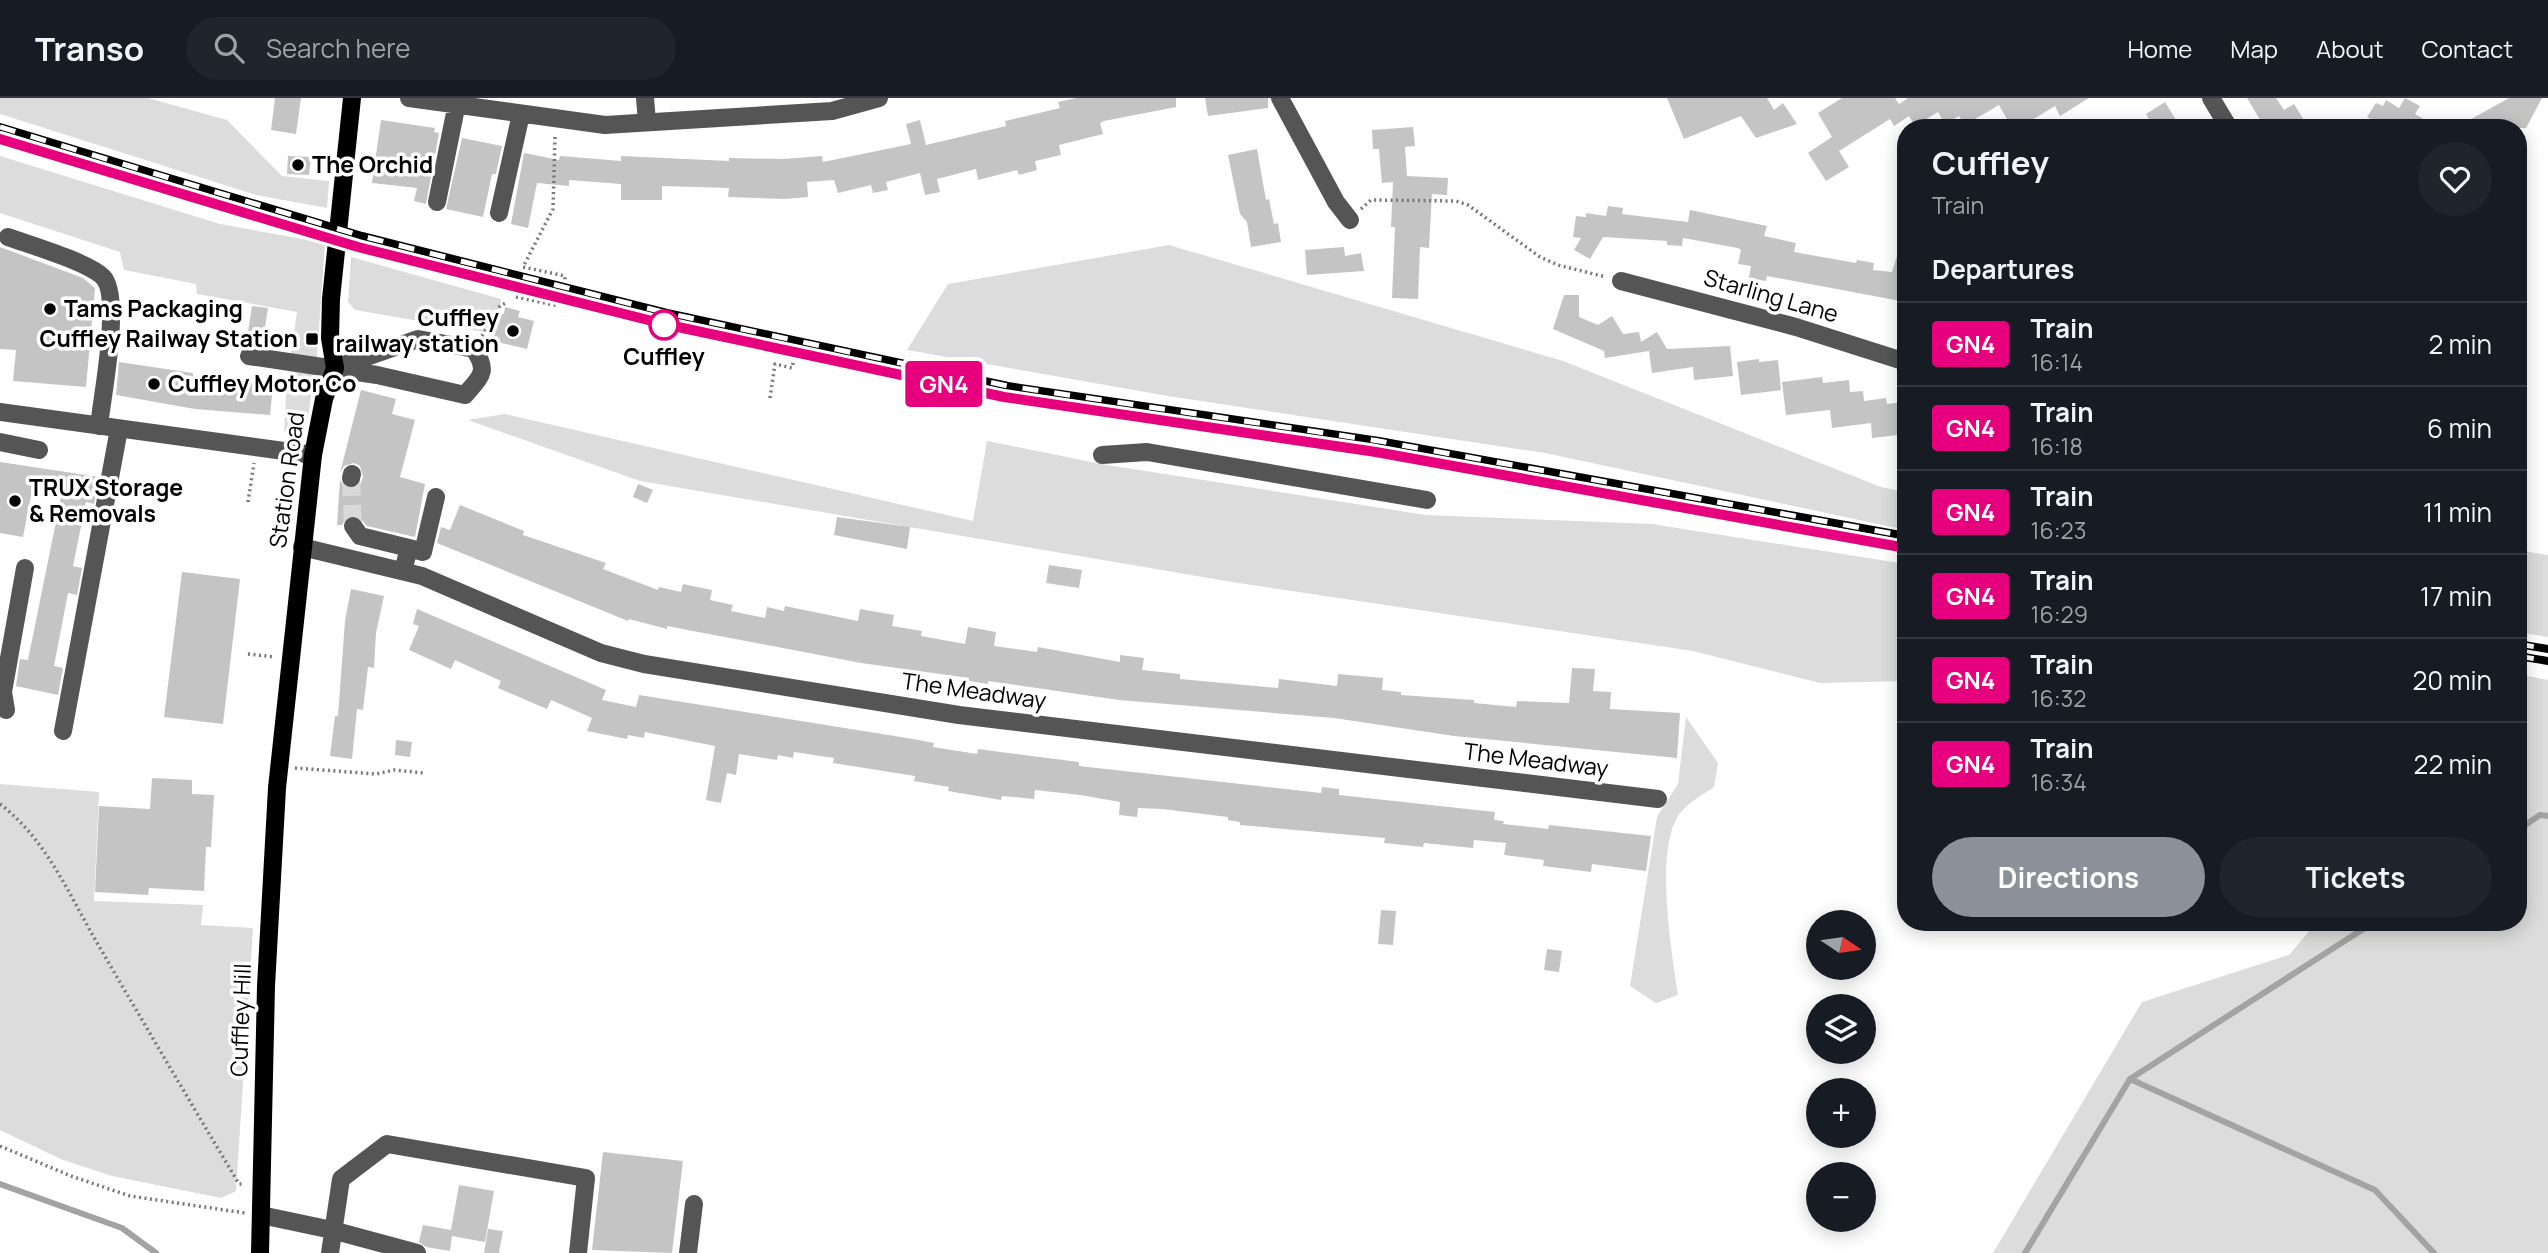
<!DOCTYPE html>
<meta charset="utf-8">
<style>
body{margin:0;font-family:Manrope,sans-serif;background:#20242c;color:#f1f3f6;height:100vh;display:flex;flex-direction:column;font-size:26px;white-space:nowrap}
*{box-sizing:border-box;margin:0}
p{font-size:23px;color:#9ea1a6}
.icon{flex:none;width:38px;height:38px;fill:none;stroke:currentColor;stroke-width:2;stroke-linecap:round;stroke-linejoin:round}
.map{position:relative;flex:1;overflow:hidden}
.side{position:absolute;left:1897px;top:21px;width:630px;height:812px;display:flex;flex-direction:column;background:#171b24;border-radius:28px;box-shadow:0 4px 18px #0003}
.side>*{flex:none}
.badge{padding:0 14px;border-radius:5px;font-size:24px;line-height:46px}
.needle{width:46px;rotate:103deg}
.tools{position:absolute;left:1806px;top:812px;display:grid;gap:14px}
.tools a{display:grid;place-items:center;width:70px;height:70px;border-radius:50%;background:#171b24;box-shadow:0 4px 18px #0003;font-size:35px}
.map>.badge{position:absolute;translate:-50% -50%;box-shadow:0 0 0 4px #fff}
h2{padding:0 35px;font-size:26px;line-height:63px}
.round{display:grid;place-items:center;flex:none;width:74px;height:74px;border-radius:37px;background:#20242c}
.head{display:flex;align-items:center;justify-content:space-between;height:119px;padding:0 35px}
h1{font-size:33px;font-weight:700;line-height:52px}
.cta{display:flex;gap:14px;margin-top:auto;padding:14px 35px}
.cta a{flex:1;height:80px;border-radius:42px;background:#8c9099;color:#fff;font-size:28px;font-weight:700;line-height:80px;text-align:center}
.cta a+a{background:#20242c;color:#f1f3f6}
ul{padding:0;list-style:none}
li{display:flex;align-items:center;gap:21px;height:84px;padding:0 35px;border-top:2px solid #363941}
li div{flex:1}
li b{display:block;font-size:26px}
li em{font-style:normal}
li .badge{min-width:77px;font-weight:700;text-align:center}
header{display:flex;align-items:center;gap:42px;box-sizing:border-box;height:98px;padding:0 35px;background:#171b24;border-bottom:2px solid #363941}
header strong{font-size:33px}
nav{display:flex;gap:38px;margin-inline-start:auto;font-size:24px}
.search{width:490px;height:63px;background:#20242c;display:flex;align-items:center;gap:18px;box-sizing:border-box;padding:0 24px;border-radius:38px;color:#9ea1a6;font-size:26px}
.map>svg:first-child{display:block}
</style>
<header>
<strong>Transo</strong>
<div class="search"><svg class="icon" aria-label="search" viewBox="0 0 24 24"><circle cx="10" cy="10" r="6"/><path d="M15 15l6 6"/></svg>Search here</div>
<nav><a>Home</a><a>Map</a><a>About</a><a>Contact</a></nav>
</header>
<div class="map">
<svg width="2548" height="1155" viewBox="0 0 2548 1155">
<rect width="100%" height="100%" fill="#fff"/>
<path fill="#dcdcdc" d="M0 0H148L227 22 282 78 329 83 327 110 256 97 0 16Z
M0 58 220 126 325 145 317 258 308 320 284 334 287 285 297 214 197 196 196 186 124 172 120 154 0 115Z
M1169 147 1563 263 1881 389 1906 394V432L1545 355 1168 298 907 252 948 186Z
M351 159 501 201 500 208 484 234 355 212 348 204Z
M505 316 973 423 987 343 1101 366 1426 417 1652 426 1906 466V583L1820 585 1693 553 1232 484 640 383 468 322Z
M2518 452 2548 457V539L2518 534Z
M2518 576 2548 582V1155H1993L2142 904 2289 857 2317 824H2518Z
M1686 619 1718 665 1714 689C1704 696 1691 703 1683 712 1652 742 1672 856 1678 897L1656 905 1630 888 1657 719 1678 686Z
M0 686 99 694 94 803 203 807 201 827 253 830 236 1093 221 1100 112 1078 63 1062 0 1032Z"/>
<g fill="none" stroke-linecap="round" stroke-linejoin="round">
<path stroke="#a3a3a3" stroke-width="6" d="M2518 732 2540 717 2548 718
M2130 981 2374 824
M0 1086 122 1130 156 1155
M2025 1155 2130 981 2375 1092 2434 1155"/>
</g>
<path fill="#c4c4c4" d="M275 0H301L296 36 271 32Z
M1076 0H1176V9L1104 23 1100 25 1103 36 1059 47 1061 57 1035 63 1037 72 1019 77 1017 72 978 82 976 71 937 81 940 94 925 97 920 75 886 84 888 92 873 95 871 87 838 95 834 82 807 84 808 99 784 101 728 99 729 90 662 88V102H621V86L569 82V88L537 85 528 130 511 126 524 55 559 62 560 58 621 63V58L729 63V60L783 61 822 58 823 64 911 46 906 26 920 22 926 47 1006 28 1005 23 1060 10 1058 4Z
M1205 0H1268V10L1208 18Z
M1667 0H1767L1774 12 1783 5 1797 26 1756 40 1741 18 1684 41Z
M1842 0H1895L1899 6 1908 0H2089L2060 18 2055 8 2019 30H2012L1999 7 1965 27 1959 18 1945 26 1938 14 1915 28 1909 18 1894 28 1890 21 1839 53 1849 69 1826 83 1808 55 1832 39 1818 15Z
M2247 0H2276L2284 12 2294 6 2309 30H2265Z
M2405 0 2420 8 2415 16 2439 30H2385L2367 19 2376 5 2383 8 2386 2 2399 10Z
M2509 0H2542L2526 30H2455Z
M2165 4 2178 25 2170 30H2154L2146 16Z
M381 22 435 30 434 34 439 35 426 106 414 103 417 90 372 85Z
M1413 29 1415 48 1405 49 1407 78 1448 80 1447 97 1432 96 1429 150 1420 149 1418 201 1392 200 1395 129H1391L1393 84 1382 85 1379 51H1373L1372 32Z
M462 40 502 48 496 76H492L483 119 446 111Z
M1257 51 1266 102 1269 101 1274 126 1278 125 1281 144 1251 149 1247 124 1240 116 1228 57Z
M288 58 311 59 309 77 287 76Z
M1608 108 1623 110 1622 116 1688 124 1690 112 1767 128 1764 138 1796 145 1794 154 1856 165 1857 162 1874 165 1873 172 1892 174 1891 177 1897 158 1906 159V204L1767 178 1766 183 1749 180 1751 168 1738 166 1741 152 1738 150 1683 140 1682 148 1667 147V143L1603 139 1590 161 1574 152 1581 140 1573 139 1576 118 1586 119V115L1606 118Z
M0 149 83 180 95 190 86 289 13 283 16 252 0 251Z
M1344 149 1345 158 1361 155 1364 173 1307 177 1305 152Z
M1564 197H1579V219L1598 227 1612 218 1623 236 1639 234 1641 244 1657 234 1667 251 1730 248 1733 278 1694 282 1693 269 1652 275 1649 253 1605 260 1604 253 1553 231Z
M252 208 268 210 262 248 246 247Z
M505 209 520 213 518 219 534 223 527 251 493 243 500 215 504 216Z
M1759 261V264L1778 262 1781 292 1741 297 1737 264Z
M119 264 193 275V280L273 287 270 317 195 311 116 297Z
M1822 279 1823 285 1849 282 1850 294 1863 293 1864 303 1886 300 1887 306 1904 304 1906 336 1872 340 1871 325 1832 330 1830 312 1786 317 1782 284Z
M361 292 396 301 392 316 415 322 400 379 425 386 415 439 367 428 358 418 353 417 346 419 342 427H337L340 382 344 389 353 391 360 387 363 379 360 368 354 365 344 368 340 375Z
M0 364 99 379 94 406 86 404 73 468 82 470 77 497 68 495 54 568 63 570 58 597 16 588 20 561 28 562 61 399 32 393 23 439 0 435Z
M638 386 653 392 647 405 633 399Z
M460 407 524 433 523 437 606 465 603 471 658 492 659 489 681 494 683 486 712 492 710 502 733 507 731 513 765 520 767 509 784 513 785 508 858 523 860 511 894 517 892 528 922 533 921 538 965 546 968 529 996 534 994 548 1037 554 1038 549 1120 564V557L1144 560 1142 572 1180 576V581L1278 590 1279 581 1337 588 1338 576 1383 580 1382 592 1401 594V597L1474 602V605L1516 609 1517 603 1569 605 1572 570 1595 571 1593 593 1611 594 1610 611 1680 615 1677 660 1454 638 1334 620 1119 602 988 583V586L969 583V580L861 565 667 528V531L629 521 628 523 437 445 441 429 450 432Z
M837 419 910 429 907 451 834 437Z
M1049 467 1082 472 1079 490 1046 485Z
M182 474 240 481 223 626 164 619Z
M351 491 384 498 376 535 374 570 368 569 363 612 357 611 352 661 330 658 335 618H338L345 523Z
M417 511 606 592 602 602 636 609 639 597 913 641 934 645 933 649 977 656 978 651 1079 664V668L1321 695 1322 689 1339 691V697L1495 714 1494 722 1504 723 1503 726 1548 731 1549 727 1651 738 1646 773 1592 766 1591 774 1543 768 1544 762 1504 757 1506 745 1474 742 1473 750 1424 745 1423 749 1384 745 1385 740 1240 727V724L1228 722V719L1162 711 1138 710 1137 719 1119 717 1120 704 1080 697 1035 692 1034 701 1002 698 1001 702 948 693 949 689 914 683 915 678 833 665 834 660 794 654 793 660 778 657 777 662 739 656 736 677 727 675 721 705 706 702 715 648 645 634 644 640 628 637 627 641 587 633 592 620 551 602 547 611 498 590 501 583 455 562 451 571 409 552 419 528 413 526Z
M396 642 412 644 410 659 395 657Z
M152 680 192 682V696L214 697 211 749H206L204 793 149 790 148 797 95 794 99 708 150 711Z
M1381 812 1396 813 1393 847 1378 846Z
M1547 851 1562 853 1559 874 1544 872Z
M603 1054 683 1063 672 1155 592 1152Z
M459 1087 494 1093 485 1144 452 1138 450 1153 426 1149 419 1144 423 1127 451 1132Z
M488 1131 503 1133 499 1155H484Z"/>
<g fill="none" stroke-linecap="round" stroke-linejoin="round">
<path stroke="#d9d9d9" stroke-width="18" stroke-dasharray="18 9" stroke-linecap="butt" d="M351 380 353 428"/>
<path stroke="#777" stroke-width="3.5" stroke-dasharray="2 3.5" stroke-linecap="butt" d="M555 39 553 111 523 169 565 178V182
M1361 111 1371 102 1456 103 1468 107 1540 159 1558 167 1606 179
M516 199 559 208
M482 238 500 208 508 204
M770 300 775 266 792 270 794 261
M248 404 254 365
M248 556 275 559
M295 670 376 676 394 672 424 675
M0 706C48 743 70 799 100 850 146 929 192 1007 239 1086H245
M0 1048 71 1078 130 1098 245 1115"/>
<path stroke="#555" stroke-width="18" d="M409 0 605 27 832 13 879 0
M645 0 647 24
M1280 0 1336 104 1350 122
M2211 0 2229 30
M437 104 457 5
M499 115 521 16
M8 139C30 147 88 164 103 179 122 198 102 299 99 328
M1621 183 1796 229 1906 264
M249 258 377 277 465 297C481 278 489 274 474 251L418 241 335 270
M0 314 313 357
M0 344 39 352
M1102 357 1147 354 1427 402
M351 380 352 376
M353 428 360 438 409 450
M302 449 422 478 601 555 644 566 959 617 1658 701
M403 473 409 450 423 454 436 399
M6 612 3 594 25 470
M63 633 119 331
M261 1117 332 1132 417 1155
M330 1155 341 1081 387 1046 586 1080 578 1155
M688 1155 694 1106"/>
<path stroke="#000" stroke-width="18" d="M260 1155 266 888 277 690 313 357 324 301 335 270 330 240 331 201 352 0"/>
<g stroke="#000" stroke-width="8">
<path id="rail" d="M0 29 362 138 667 215 1008 288 1379 343 1906 438
M0 41 358 149 664 226 1004 299 1376 354 1906 450
M2518 546 2548 551
M2518 558 2548 563"/>
</g>
<use href="#rail" stroke="#fff" stroke-width="5" stroke-dasharray="16" stroke-linecap="butt"/>
</g>
<g fill="none" stroke-linecap="round" stroke-linejoin="round">
<g stroke="#fff" stroke-width="16">
<path id="line" d="M0 41 358 149 664 226 1004 299 1376 354 1906 450"/>
</g>
<use href="#line" stroke="#e6007e" stroke-width="10"/>
</g>
<g fill="#000" stroke="#fff" stroke-width="2.5">
<circle cx="298" cy="67" r="7"/>
<circle cx="50" cy="211" r="7"/>
<circle cx="513" cy="233" r="7"/>
<rect x="305" y="234" width="14" height="14" rx="3.5"/>
<circle cx="154" cy="286" r="7"/>
<circle cx="15" cy="403" r="7"/>
</g>
<circle fill="#fff" stroke="#e6007e" stroke-width="3.5" cx="664" cy="227" r="14"/>
<g text-anchor="middle" stroke-width="7" stroke-linejoin="round" paint-order="stroke">
<g font-size="23" font-weight="bold" fill="#000" stroke="#fff" text-anchor="start">
<text x="312" y="75">The Orchid</text>
<text x="64" y="219">Tams Packaging</text>
<text x="499" y="228" text-anchor="end">Cuffley<tspan x="499" dy="26">railway station</tspan></text>
<text x="298" y="249" text-anchor="end">Cuffley Railway Station</text>
<text x="168" y="294">Cuffley Motor Co</text>
<text x="29" y="398">TRUX Storage<tspan x="29" dy="26">&amp; Removals</tspan></text>
</g>
<g font-size="23" fill="#000" stroke="#fff">
<text transform="translate(1771 198) rotate(16)" y="8">Starling Lane</text>
<text transform="translate(287 382) rotate(-82)" y="8">Station Road</text>
<text transform="translate(974 593) rotate(8)" y="8">The Meadway</text>
<text transform="translate(1536 662) rotate(7)" y="8">The Meadway</text>
<text transform="translate(241 922) rotate(-88)" y="8">Cuffley Hill</text>
</g>
<g font-size="23" font-weight="bold" fill="#000" stroke="#fff">
<text x="664" y="267">Cuffley</text>
</g>
</g>
</svg>
<div class="tools">
<a><svg class="needle" viewBox="-14 -14 28 28"><path d="M0-13l5 13h-10z" fill="#e53935"/><path d="M0 13l5-13h-10z" fill="#9ea1a6"/></svg></a>
<a><svg class="icon" aria-label="layers" viewBox="0 0 24 24"><path d="M12 4l9 5-9 5-9-5zM3 14l9 5 9-5"/></svg></a>
<a>+</a>
<a>−</a>
</div>
<b class="badge" style="left:944px;top:286px;background:#e6007e;color:#fff">GN4</b>
<section class="side">
<div class="head"><div><h1>Cuffley</h1><p>Train</p></div><a class="round"><svg class="icon" aria-label="heart" viewBox="0 0 24 24"><path d="M12 20l-8-8c-3-5 5-10 8-4 3-6 11-1 8 4z"/></svg></a></div>
<h2>Departures</h2>
<ul>
<li><span class="badge" style="background:#e6007e;color:#fff">GN4</span><div><b>Train</b><p>16:14</p></div><em>2 min</em></li>
<li><span class="badge" style="background:#e6007e;color:#fff">GN4</span><div><b>Train</b><p>16:18</p></div><em>6 min</em></li>
<li><span class="badge" style="background:#e6007e;color:#fff">GN4</span><div><b>Train</b><p>16:23</p></div><em>11 min</em></li>
<li><span class="badge" style="background:#e6007e;color:#fff">GN4</span><div><b>Train</b><p>16:29</p></div><em>17 min</em></li>
<li><span class="badge" style="background:#e6007e;color:#fff">GN4</span><div><b>Train</b><p>16:32</p></div><em>20 min</em></li>
<li><span class="badge" style="background:#e6007e;color:#fff">GN4</span><div><b>Train</b><p>16:34</p></div><em>22 min</em></li>
</ul>
<div class="cta"><a>Directions</a><a>Tickets</a></div>
</section>
</div>
